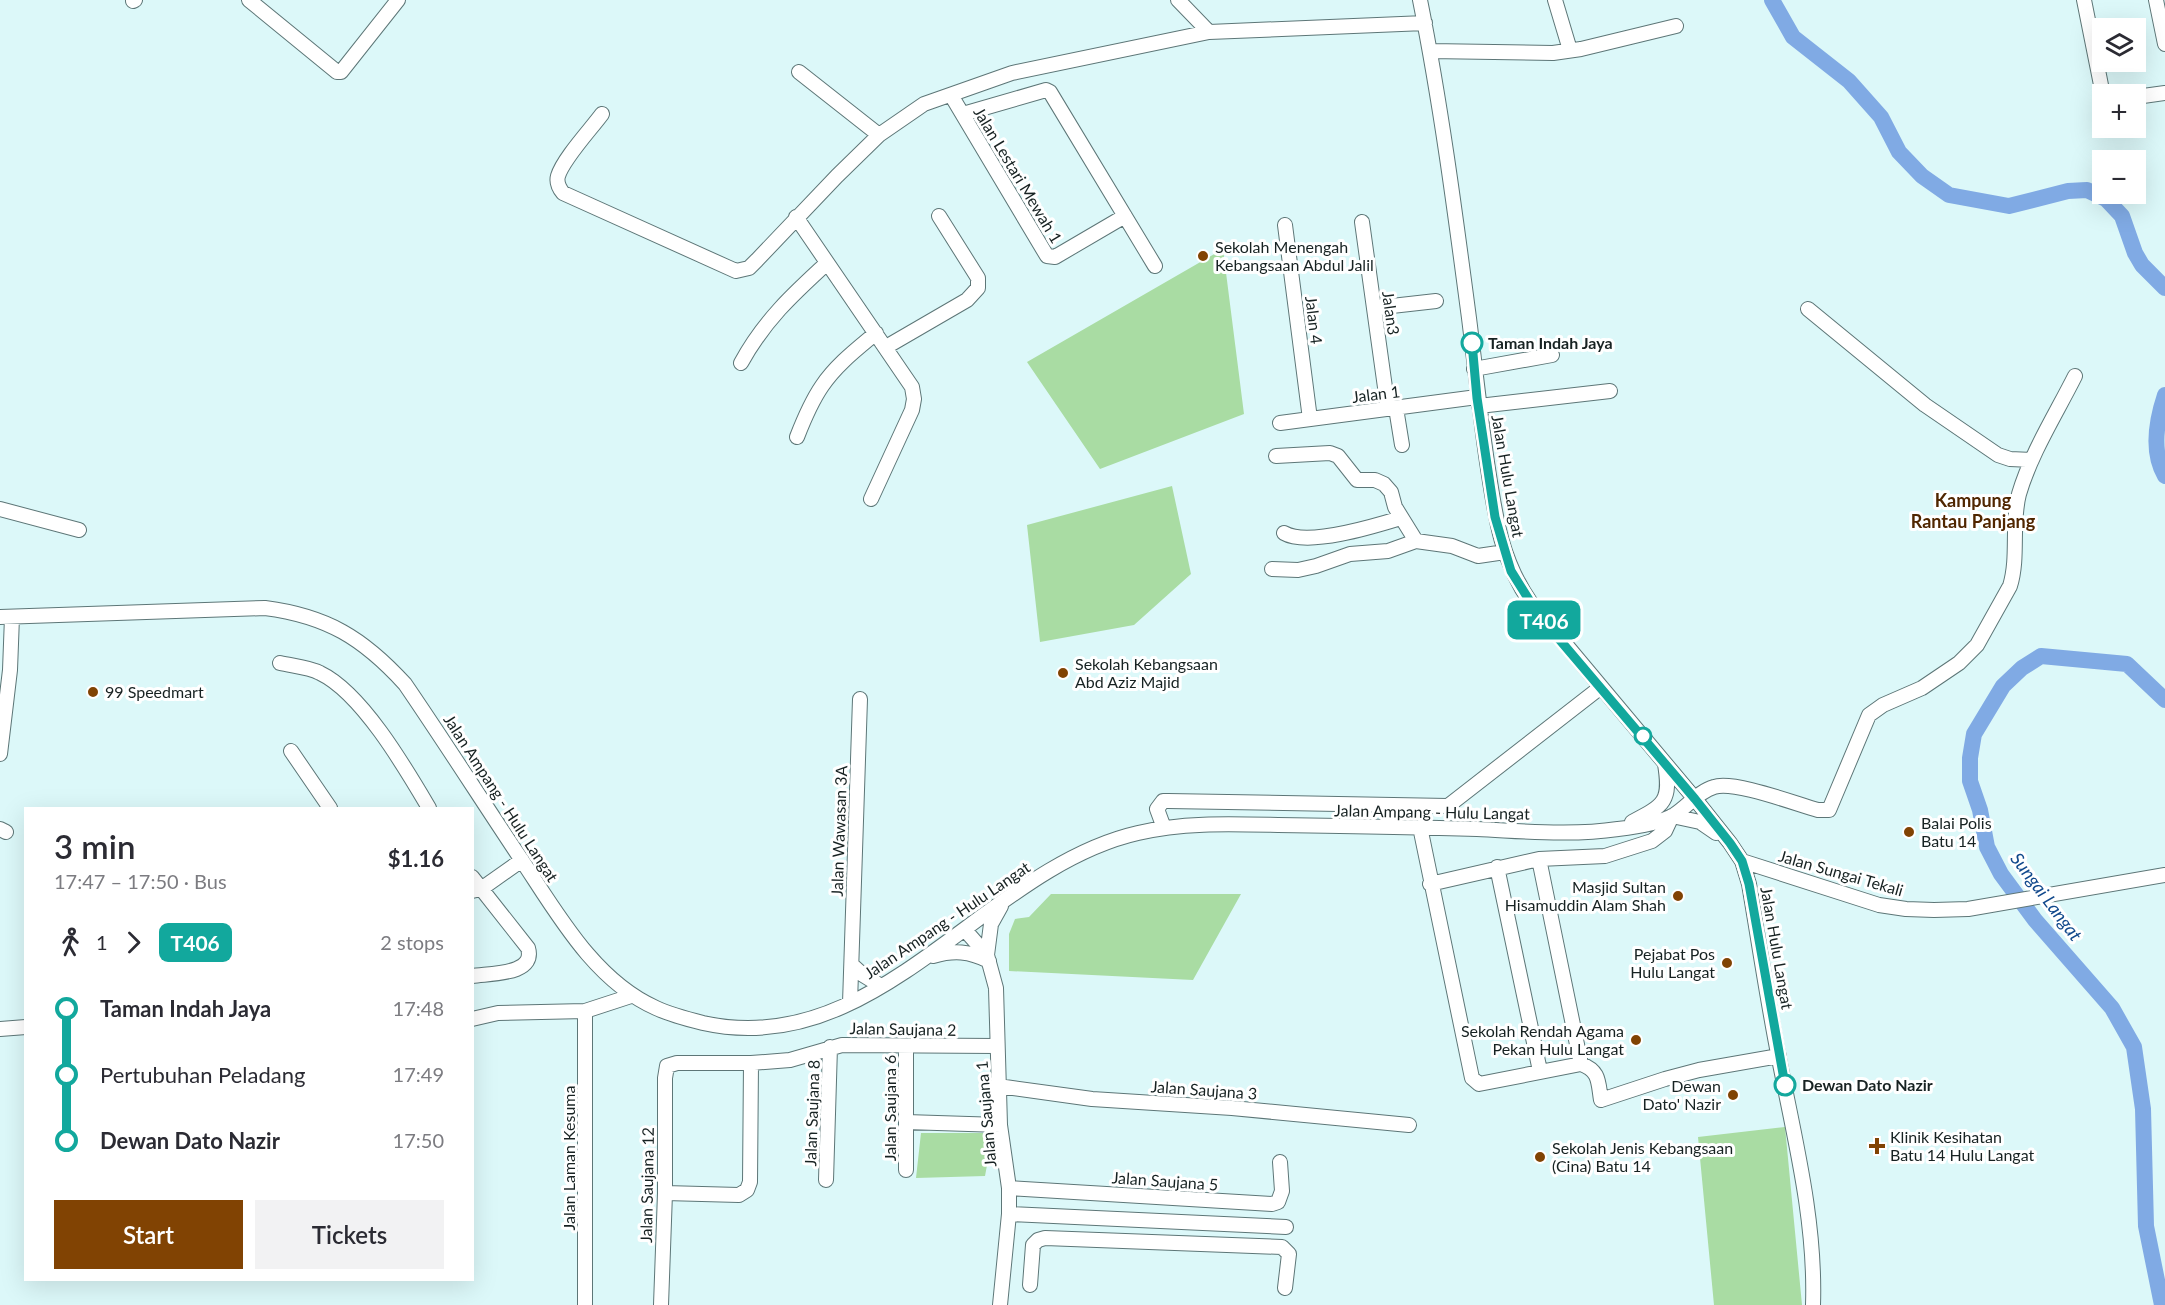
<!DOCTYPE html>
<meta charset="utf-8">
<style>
body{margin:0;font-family:Lato,sans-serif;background:#f2f2f3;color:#2b2b33;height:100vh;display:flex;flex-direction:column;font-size:22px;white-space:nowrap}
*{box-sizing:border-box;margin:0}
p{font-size:20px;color:#7c7c81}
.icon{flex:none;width:33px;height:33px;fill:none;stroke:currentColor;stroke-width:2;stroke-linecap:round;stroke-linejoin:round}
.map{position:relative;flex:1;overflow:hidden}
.details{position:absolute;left:24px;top:807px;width:450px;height:474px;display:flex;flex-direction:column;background:#fff;border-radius:0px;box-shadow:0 6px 24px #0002}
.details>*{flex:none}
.badge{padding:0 12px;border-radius:9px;font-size:21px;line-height:39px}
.buttons{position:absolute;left:2092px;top:18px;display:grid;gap:12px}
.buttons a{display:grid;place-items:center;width:54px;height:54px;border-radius:0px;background:#fff;box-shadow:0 6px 24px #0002;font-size:30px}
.map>.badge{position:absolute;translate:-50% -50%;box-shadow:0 0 0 3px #fff}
.legs{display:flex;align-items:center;gap:9px;height:66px;padding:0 30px;font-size:20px}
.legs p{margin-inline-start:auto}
.summary{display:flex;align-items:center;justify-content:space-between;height:102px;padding:0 30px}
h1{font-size:33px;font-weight:600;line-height:45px}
.action{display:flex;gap:12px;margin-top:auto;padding:12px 30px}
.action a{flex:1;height:69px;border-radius:0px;background:#814303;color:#fff;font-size:24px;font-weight:600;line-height:69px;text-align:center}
.action a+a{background:#f2f2f3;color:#2b2b33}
ul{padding:0 30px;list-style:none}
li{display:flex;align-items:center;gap:21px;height:66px;font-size:22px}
li i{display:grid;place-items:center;width:9px;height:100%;margin:0 8px;background:currentColor}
li i::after{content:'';width:15px;height:15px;margin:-8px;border:4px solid;border-radius:50%;background:#fff}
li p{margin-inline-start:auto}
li:first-child i{background:linear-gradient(#0000 50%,currentColor 0)}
li:last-child i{background:linear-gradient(currentColor 50%,#0000 0)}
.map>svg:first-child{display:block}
</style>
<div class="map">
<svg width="2165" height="1305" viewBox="0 0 2165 1305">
<rect width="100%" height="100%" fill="#dcf8f9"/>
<path fill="#a9dca3" d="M1223 249 1244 414 1100 469 1027 362Z
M1172 486 1191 574 1134 625 1040 642 1027 525Z
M1051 894H1241L1193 980 1009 971V934L1015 919 1029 917Z
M1785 1127 1802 1305H1714L1698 1137Z
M921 1133H993L985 1176 916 1178Z"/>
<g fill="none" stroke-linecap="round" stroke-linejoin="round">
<path stroke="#80aae4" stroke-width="16" d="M1772 0 1793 37 1849 81 1881 117 1899 152 1922 176 1949 195 2009 206 2068 191 2087 190 2106 199 2122 216 2135 253 2142 265 2165 288
M2165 395C2157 419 2151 452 2165 476
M2162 1305 2146 1226 2143 1109 2134 1047 2112 1008 2035 920 2001 874 1987 847 1980 810 1970 781V758L1974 734 2003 686 2022 668 2041 656 2127 664 2165 700"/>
<g stroke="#5d7677" stroke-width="16">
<path id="minor" d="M249 0 337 72H341L398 0
M1178 0 1209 32 1425 23
M1420 0C1441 105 1455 212 1469 318 1475 366 1480 414 1487 462 1495 514 1500 559 1531 603L1695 799 1730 843 1742 861 1749 884C1758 937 1766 990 1776 1043 1792 1129 1816 1216 1813 1305
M1555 0 1570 50
M2084 0 2103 95
M2156 0 2165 44
M133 1 135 0
M1430 51 1553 53 1581 49 1676 26
M799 72 879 135
M951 95 1047 256 1055 257 1125 216
M2136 97 2165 93
M602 114C591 129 563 159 558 176 556 183 559 188 563 193L736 271 749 268 757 260 837 176 879 135 924 104 1012 73 1209 32
M963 114 1046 90 1050 92 1155 266
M796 217 912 387 914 399 912 410 871 499
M1362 222 1388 409
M1285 225 1310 419
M1374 308 1436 301
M1808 309 1925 405 1998 455 2010 459 2032 460
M886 347 967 300 978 288V278L939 216
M741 363C764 321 792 295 827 263
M1474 369 1552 355
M1479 406 1610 391
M1396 408 1402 445
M1280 423 1477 397
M797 437C804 419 811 402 822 386 836 365 857 349 876 333
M1276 456 1330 453 1338 456 1357 480H1375L1384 484 1391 492 1395 507 1416 541
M0 509 79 530
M1284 533C1308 547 1375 526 1401 518
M1272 569 1298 570 1316 566 1350 554 1388 551 1416 541 1452 546 1478 556 1505 552
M0 617 265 608C327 616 363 638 405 684 444 741 481 799 519 856 556 911 593 980 656 1008 671 1015 687 1019 703 1023 877 1062 984 868 1138 833 1183 822 1233 824 1278 825 1345 826 1411 827 1477 829 1523 831 1571 836 1618 829 1636 827 1658 824 1674 815 1687 807 1699 791 1714 787 1733 780 1796 804 1818 810H1829L1869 715 1883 705 1922 688 1959 663 1977 645 2010 586C2019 557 2011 524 2019 494 2031 453 2056 414 2075 376
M280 663C293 666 309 667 320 673 362 693 406 769 429 808
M291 751 330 808
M0 754 10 670 12 617
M1672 816 1700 822 1716 833
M1632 822C1665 805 1671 801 1665 764
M1420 827 1472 1078 1479 1084 1581 1064C1600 1071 1598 1082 1601 1100L1665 1079 1699 1070 1779 1056
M1164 828 1157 809 1163 801H1168L1448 806 1601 687
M0 829 6 832
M1539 859 1581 1064
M1742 861 1879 905 1906 909 1934 910 1968 909 2165 875
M1497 867 1540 1071
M472 877 528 948C536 975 491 973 472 976
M1430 884 1539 859 1605 856 1652 841 1665 831 1672 816
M472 891 481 889 522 860
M965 930 987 955 996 988 1000 1125 1009 1188V1214L1000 1305
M987 955 991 924 1001 906
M933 956C954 950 969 951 989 961
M852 965 863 975 881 986
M850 1003 860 699
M472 1019 498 1013 585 1011 631 996
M0 1029 26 1027
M998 1086 1092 1099 1232 1108 1409 1125
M906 1122 1000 1125
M906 1170V1046
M826 1180 830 1047
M1009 1188 1272 1204 1278 1202 1282 1191 1280 1162
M665 1193 739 1195 747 1190 750 1182 751 1063
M1009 1214 1286 1227
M1030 1285 1033 1245 1038 1240 1045 1238 1282 1247 1289 1254 1285 1288
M585 1304V1011
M661 1305 665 1193V1078L667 1066 677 1063H751L790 1060 842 1045 997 1046"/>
</g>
<use href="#minor" stroke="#fff" stroke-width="14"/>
</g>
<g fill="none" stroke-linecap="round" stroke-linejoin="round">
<g stroke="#fff" stroke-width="14">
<path id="line-1" d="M1472 343 1477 398 1495 517 1511 571 1531 603 1553 632 1695 799 1730 843 1742 861 1749 884 1785 1085"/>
</g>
<use href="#line-1" stroke="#12a89d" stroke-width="9"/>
</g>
<g fill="#814303" stroke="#fff" stroke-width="2">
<circle cx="1203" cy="256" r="6"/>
<circle cx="1063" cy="673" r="6"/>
<circle cx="93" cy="692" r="6"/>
<circle cx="1909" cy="832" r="6"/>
<circle cx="1678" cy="896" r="6"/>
<circle cx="1727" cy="963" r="6"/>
<circle cx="1636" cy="1040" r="6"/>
<circle cx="1733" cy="1095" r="6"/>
<path d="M1874 1137h6v6h6v6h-6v6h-6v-6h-6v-6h6z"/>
<circle cx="1540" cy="1157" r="6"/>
</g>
<g fill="#fff" stroke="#12a89d" stroke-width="3">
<circle cx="1472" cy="343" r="10"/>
<circle cx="1643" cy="736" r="8"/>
<circle cx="1785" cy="1085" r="10"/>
</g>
<g text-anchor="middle" stroke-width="6" stroke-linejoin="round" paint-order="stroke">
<g font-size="16" fill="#172222" stroke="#fff">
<text transform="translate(1018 175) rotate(59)" y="6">Jalan Lestari Mewah 1</text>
<text transform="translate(1391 313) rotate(82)" y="6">Jalan3</text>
<text transform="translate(1314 320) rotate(83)" y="6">Jalan 4</text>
<text transform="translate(1376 394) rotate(-7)" y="6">Jalan 1</text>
<text transform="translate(1508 476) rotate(80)" y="6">Jalan Hulu Langat</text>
<text transform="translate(501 798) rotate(57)" y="6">Jalan Ampang - Hulu Langat</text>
<text transform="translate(1432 812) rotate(1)" y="6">Jalan Ampang - Hulu Langat</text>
<text transform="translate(839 831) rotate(-88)" y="6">Jalan Wawasan 3A</text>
<text transform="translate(1841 873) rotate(16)" y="6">Jalan Sungai Tekali</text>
<text transform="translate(947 920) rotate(-34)" y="6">Jalan Ampang - Hulu Langat</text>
<text transform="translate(1777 948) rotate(80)" y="6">Jalan Hulu Langat</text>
<text transform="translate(903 1029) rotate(1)" y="6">Jalan Saujana 2</text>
<text transform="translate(1204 1090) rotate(4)" y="6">Jalan Saujana 3</text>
<text transform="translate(890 1108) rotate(-90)" y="6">Jalan Saujana 6</text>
<text transform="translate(812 1113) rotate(-88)" y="6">Jalan Saujana 8</text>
<text transform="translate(986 1114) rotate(-95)" y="6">Jalan Saujana 1</text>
<text transform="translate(569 1158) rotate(-90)" y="6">Jalan Laman Kesuma</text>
<text transform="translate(1165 1181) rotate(4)" y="6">Jalan Saujana 5</text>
<text transform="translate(647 1185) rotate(-89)" y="6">Jalan Saujana 12</text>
</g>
<g font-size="16" fill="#172222" stroke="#fff" text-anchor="start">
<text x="1215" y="253">Sekolah Menengah<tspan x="1215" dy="18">Kebangsaan Abdul Jalil</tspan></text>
<text x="1075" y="670">Sekolah Kebangsaan<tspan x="1075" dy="18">Abd Aziz Majid</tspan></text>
<text x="105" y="698">99 Speedmart</text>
<text x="1921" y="829">Balai Polis<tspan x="1921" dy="18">Batu 14</tspan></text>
<text x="1666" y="893" text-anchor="end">Masjid Sultan<tspan x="1666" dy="18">Hisamuddin Alam Shah</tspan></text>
<text x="1715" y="960" text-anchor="end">Pejabat Pos<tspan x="1715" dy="18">Hulu Langat</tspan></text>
<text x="1624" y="1037" text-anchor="end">Sekolah Rendah Agama<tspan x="1624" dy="18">Pekan Hulu Langat</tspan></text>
<text x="1721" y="1092" text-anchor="end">Dewan<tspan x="1721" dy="18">Dato' Nazir</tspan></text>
<text x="1890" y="1143">Klinik Kesihatan<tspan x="1890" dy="18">Batu 14 Hulu Langat</tspan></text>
<text x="1552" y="1154">Sekolah Jenis Kebangsaan<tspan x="1552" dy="18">(Cina) Batu 14</tspan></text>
</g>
<g font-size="16" font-weight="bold" fill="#172222" stroke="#fff" text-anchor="start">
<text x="1488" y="349">Taman Indah Jaya</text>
<text x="1802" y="1091">Dewan Dato Nazir</text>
</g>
<g font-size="18" font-weight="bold" fill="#502600" stroke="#fff">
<text x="1973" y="507">Kampung<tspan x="1973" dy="21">Rantau Panjang</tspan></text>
</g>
<g font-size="18" font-style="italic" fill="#11498c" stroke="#fff">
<text transform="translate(2046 897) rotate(53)" y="6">Sungai Langat</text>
</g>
</g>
</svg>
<div class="buttons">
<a><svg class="icon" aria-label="layers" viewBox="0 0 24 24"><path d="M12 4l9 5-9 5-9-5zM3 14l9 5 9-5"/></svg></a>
<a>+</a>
<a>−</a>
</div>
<b class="badge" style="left:1544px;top:620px;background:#12a89d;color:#fff">T406</b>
<section class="details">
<div class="summary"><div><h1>3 min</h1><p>17:47 – 17:50 · Bus</p></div><b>$1.16</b></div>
<div class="legs"><svg class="icon" aria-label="walk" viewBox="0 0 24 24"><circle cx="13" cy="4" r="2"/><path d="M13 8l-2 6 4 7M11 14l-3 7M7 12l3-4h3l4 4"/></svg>1<svg class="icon" aria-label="forward" viewBox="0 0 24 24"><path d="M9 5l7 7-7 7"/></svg><b class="badge" style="background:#12a89d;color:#fff">T406</b><p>2 stops</p></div>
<ul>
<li><i style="color:#12a89d"></i><b>Taman Indah Jaya</b><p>17:48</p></li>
<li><i style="color:#12a89d"></i><span>Pertubuhan Peladang</span><p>17:49</p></li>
<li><i style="color:#12a89d"></i><b>Dewan Dato Nazir</b><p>17:50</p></li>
</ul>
<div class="action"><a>Start</a><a>Tickets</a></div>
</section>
</div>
